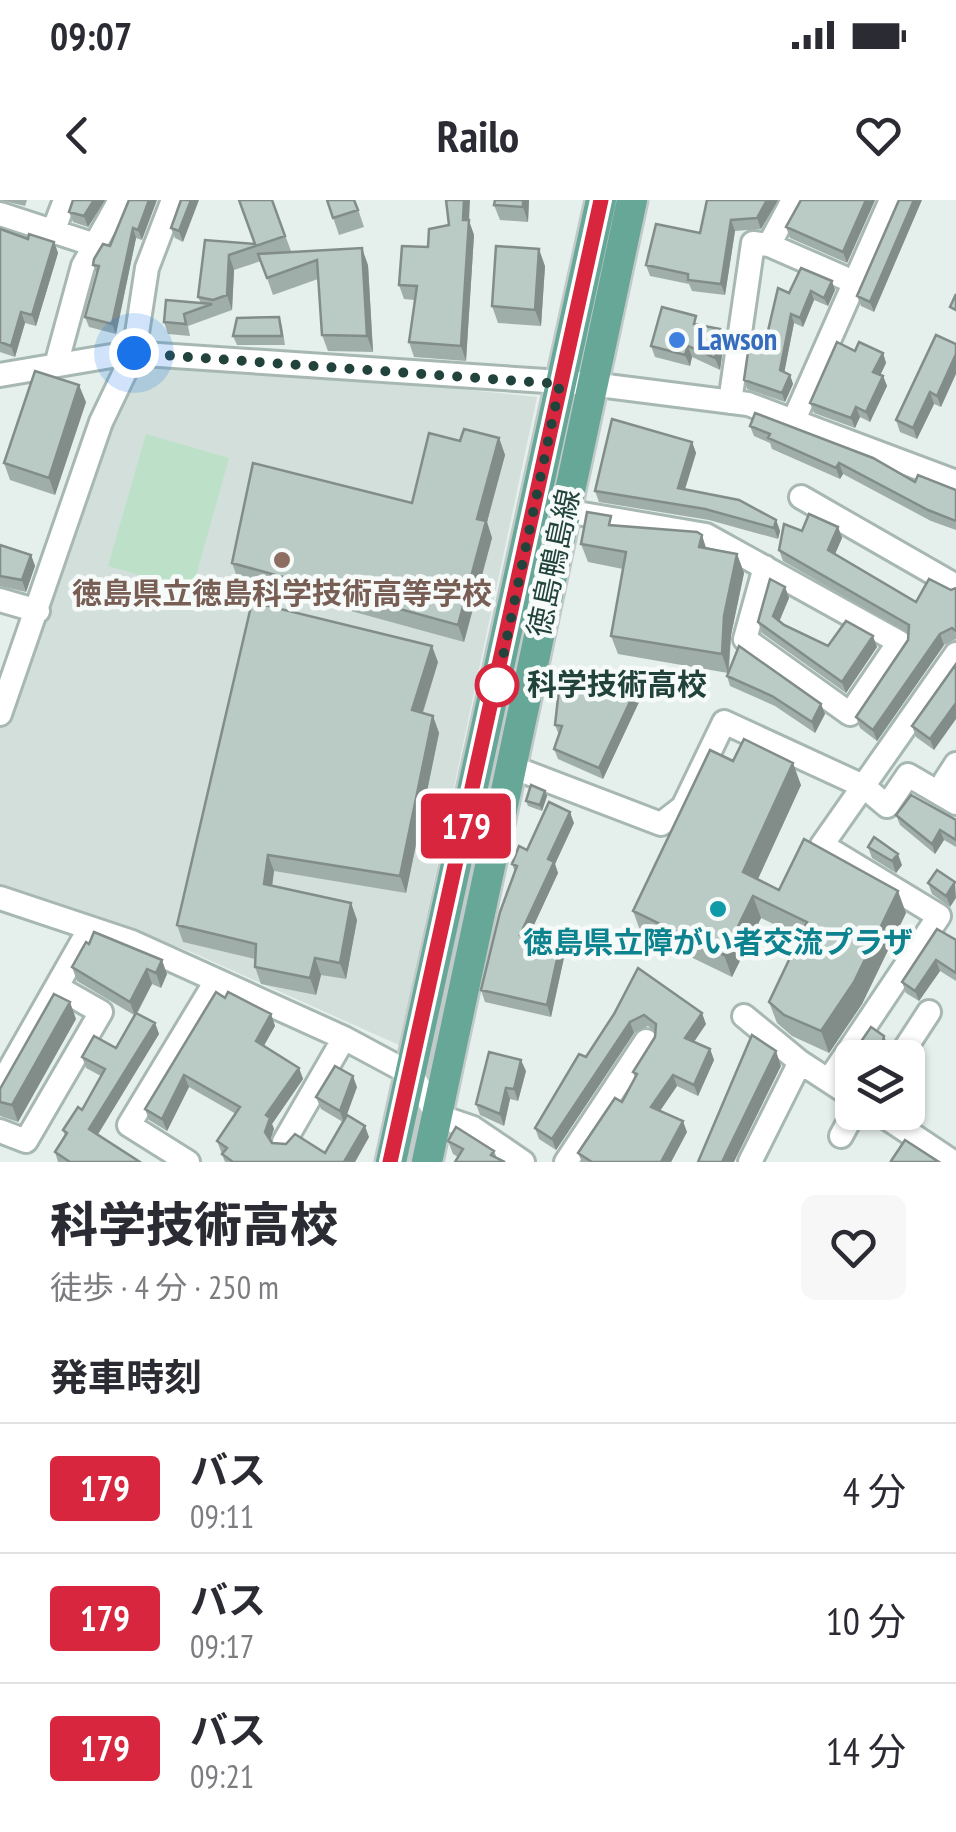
<!DOCTYPE html>
<html lang="ja">
<meta charset="utf-8">
<style>
body{margin:0;font-family:"PT Sans Narrow","Noto Sans JP",sans-serif;background:#f7f7f7;color:#2b2b33;height:100vh;display:flex;flex-direction:column;font-size:38px;white-space:nowrap}
*{box-sizing:border-box;margin:0}
p{font-size:32px;color:#7c7c81}
.icon{flex:none;width:55px;height:55px;fill:none;stroke:currentColor;stroke-width:2;stroke-linecap:round;stroke-linejoin:round}
.map{position:relative;height:962px;overflow:hidden}
.details{display:flex;flex-direction:column;background:#fff;flex:1}
.details>*{flex:none}
.badge{padding:0 20px;border-radius:8px;font-size:35px;line-height:65px}
.tools{position:absolute;left:835px;top:840px;display:grid;gap:20px}
.tools a{display:grid;place-items:center;width:90px;height:90px;border-radius:15px;background:#fff;box-shadow:0 2px 8px #0004;font-size:50px}
.you{position:absolute;width:50px;height:50px;margin:-25px;border:8px solid #fff;border-radius:50%;background:#1a73e8;box-shadow:0 0 0 15px #1a73e833}
.map>.badge{position:absolute;translate:-50% -50%;box-shadow:0 0 0 5px #fff}
h2{padding:0 50px;font-size:38px;line-height:90px}
.round{display:grid;place-items:center;flex:none;width:105px;height:105px;border-radius:15px;background:#f7f7f7}
.head{display:flex;align-items:center;justify-content:space-between;height:170px;padding:0 50px}
h1{font-size:48px;font-weight:800;line-height:75px}
ul{padding:0;list-style:none}
li{display:flex;align-items:center;gap:30px;height:130px;padding:0 50px;border-top:2px solid #e1e1e2}
li div{flex:1}
li b{display:block;font-size:38px}
li em{font-style:normal}
li .badge{min-width:110px;font-weight:700;text-align:center}
.status{display:flex;justify-content:space-between;align-items:center;height:70px;padding:0 50px;background:#fff;direction:ltr}
.status svg{height:28px;fill:currentColor}
header{display:flex;justify-content:space-between;align-items:center;height:130px;padding:0 50px;background:#fff;font-size:45px;font-weight:800}
.map>svg:first-child{display:block}
</style>
<div class="status"><b>09:07</b><svg viewBox="0 0 49 12"><path d="M0 12V9h3v3zM5 12V6h3v6zM10 12V3h3v9zM15 12V0h3v12zM26 1h20v11H26zM47 4h2v5h-2z"/></svg></div>
<header><svg class="icon" aria-label="back" viewBox="0 0 24 24"><path d="M15 5l-7 7 7 7"/></svg>Railo<svg class="icon" aria-label="heart" viewBox="0 0 24 24"><path d="M12 20l-8-8c-3-5 5-10 8-4 3-6 11-1 8 4z"/></svg></header>
<div class="map">
<svg width="956" height="962" viewBox="0 0 956 962">
<rect width="100%" height="100%" fill="#e5efeb"/>
<path fill="#d3dfda" d="M137 155 537 197 399 845 189 751 0 686V522Z"/>
<path fill="#bde1c8" d="M146 234 229 258 192 390 108 366Z"/>
<g fill="none" stroke-linecap="round" stroke-linejoin="round">
<g stroke="#a7b8b3" stroke-width="28">
<path id="minor" d="M793 0 769 45 856 83
M0 14 92 44
M54 29 65 0
M56 165 83 66 120 0
M0 175 129 153 591 184 748 204 956 282
M730 202 753 43 769 45
M793 222 891 0
M801 297 956 386
M565 311 706 335 899 442 850 514 745 439 765 367
M0 400 38 411
M0 514 101 222 134 153 147 68 173 0
M956 564 945 581 956 593
M512 567 661 624 683 607 724 522 863 586 887 606 908 575 956 603
M0 698 132 742 344 838 411 874 438 916 473 928 523 962
M744 816 800 862
M899 858 929 812
M829 880 939 716 822 645 956 454
M0 886 90 728
M878 912 953 962
M0 931 26 941 101 812 57 787
M841 936 854 912
M284 942 344 838
M188 962 129 925 216 781
M566 962 646 841
M750 962 800 862 852 896"/>
</g>
<g stroke="#c1cac8" stroke-width="35">
<path id="major" d="M391 962 601 0
M427 962 632 0"/>
</g>
<use href="#minor" stroke="#fff" stroke-width="22"/>
<use href="#major" stroke="#67a798" stroke-width="30"/>
</g>
<path fill="#a0aea9" d="M0 0H27L25 6Z
M73 0H105L88 27 73 22 69 12Z
M129 0 142 40 136 38 116 134 89 127 85 117 97 74 93 65 110 46Z
M181 0 183 42 175 38 171 28Z
M272 0 291 51 288 52 368 65 373 152 328 151 322 135 318 79 273 95 261 61 234 70 232 110 188 126 190 136 168 134 164 122 201 103 198 97 205 40 255 44Z
M327 0H355L364 27 339 35Z
M495 0H529L528 22 500 20 494 5Z
M707 0H778L761 29 735 31 725 95 692 91 689 84 650 76 646 65 700 33Z
M801 0H875L847 63 790 38 786 27Z
M899 0 874 112 861 106 857 96Z
M469 21 474 35 466 161 414 157 409 142 415 100 404 99 399 85 428 47 449 25Z
M0 29 28 39 54 42 58 53 36 126 25 123 15 157 0 152Z
M545 66 541 126 498 123 492 106Z
M835 90 828 106 814 100 803 127 794 123 784 172 790 175 793 184 785 202 747 189 744 180 764 148 789 93Z
M279 117 282 126 285 145H237L233 136Z
M724 141 720 170 692 157 690 166 655 157 651 146Z
M956 144 941 207 934 204 917 239 900 232 896 220Z
M855 151 883 153 886 163 880 175 883 176 887 186 870 222 860 217 855 228 814 213 810 203Z
M86 202 55 295 10 280 4 263Z
M750 226 915 282 956 290V330L931 321 843 274 840 279 772 249 770 243 754 236Z
M499 238 505 255 487 322 492 338 464 442 238 380 232 363 412 303 460 241Z
M692 242 696 253 685 289 776 320 780 331 778 339 709 320 599 302 595 291Z
M614 326 737 354 744 373 731 435 729 471 821 504 825 514 815 533 775 506 730 486 727 476 728 473 618 454 611 436 623 369 588 362 581 344Z
M838 327 842 338 835 354 916 402 956 388V439L944 445 877 541 860 528 856 517 908 440V433L783 361 779 350 802 331Z
M0 345 31 355 35 366 26 392 0 386Z
M785 387 789 398 779 421 784 425 828 446 877 447 846 493 762 433 758 422Z
M438 462 423 513 433 516 439 533 406 693 274 671 272 686 351 703 357 720 346 779 321 775 316 795 261 784 255 767V759L183 742 177 725Z
M956 464 934 550 916 537 912 526Z
M605 494 639 502 603 579 558 559 554 549 559 535 555 525Z
M733 561 801 585 758 679 779 690 906 713 862 804 829 853 792 836 777 823 769 802 800 737 761 718 732 777 641 733 633 711Z
M545 591 547 596 542 611 528 606 526 601Z
M896 615 956 620V647L944 640 935 654 900 625Z
M574 623 555 664 558 673 529 736 561 741 565 753 551 817 485 802 481 790 515 672 512 664 527 650Z
M868 647 902 665 896 673 872 658Z
M937 670 950 707 932 694 928 683Z
M956 740V781L940 771 919 801 906 793 902 782Z
M86 742 167 774 161 788 152 784 137 814 155 823 159 834 97 934 140 962H58L55 952 65 936 63 930 82 910 101 876 86 868 82 857 116 848 134 815 77 781 72 767Z
M638 768 706 824 694 842 710 849 714 860 698 896 677 886 660 911 687 932 671 962H582L578 953 622 902 635 878 633 872 655 837V832L648 826 634 833 556 950 539 939 535 928 586 857 614 814Z
M225 798 271 814 275 826 264 846 299 868 303 879 272 924 274 929 270 940 272 943 325 953 343 922 321 909 316 897 357 887 345 918 369 937 355 962H225L217 941 236 914 189 887 167 931 149 920 145 909Z
M76 819 18 922 0 916V889Z
M871 827 884 836 888 847 886 858H852V878L849 876 845 865Z
M526 871 518 901 510 899 504 926 480 915 476 904Z
M448 941 494 951 497 958 458 957 453 954Z"/>
<path fill="#828d89" d="M94 0H105L88 27 84 16Z
M149 0H157L142 40 138 30Z
M191 0H199L183 42 179 31Z
M464 0H470L469 21 474 35 466 161 461 146Z
M523 0H529L528 22 523 7Z
M767 0H778L761 29 757 18Z
M866 0H875L847 63 843 52Z
M914 0H922L874 112 870 102Z
M731 20 735 31 725 95 721 84Z
M133 28 136 38 116 134 112 124Z
M54 42 58 53 36 126 32 115Z
M362 48 368 65 373 152 367 136Z
M539 49 545 66 541 126 535 110Z
M229 55 234 70 232 110 227 95Z
M832 81 835 90 828 106 824 98Z
M811 91 814 100 803 127 800 118Z
M21 112 25 123 15 157 11 146Z
M791 114 794 123 783 179 780 170Z
M720 129 724 141 720 170 715 158Z
M688 146 692 157 690 166 685 155Z
M883 153 886 163 877 182 873 172Z
M956 154V174L941 207 937 196Z
M790 175 793 184 785 202 782 193Z
M883 176 887 186 870 222 866 212Z
M79 185 86 202 55 295 49 278Z
M930 192 934 204 917 239 913 228Z
M856 207 860 217 855 228 851 218Z
M499 238 505 255 487 322 492 338 464 442 458 425 477 319Z
M692 242 696 253 682 299 678 288Z
M839 263 843 274 840 279 836 268Z
M776 320 780 331 778 339 774 328Z
M838 327 842 338 832 361 828 350Z
M702 335 708 354 699 347Z
M737 354 744 373 731 435 728 473 722 454 724 416Z
M31 355 35 366 26 392 22 380Z
M785 387 789 398 777 427 773 416Z
M940 434 944 445 877 541 873 530Z
M873 436 877 447 846 493 842 482Z
M432 446 438 462 418 527 412 510Z
M635 491 639 502 603 579 599 568Z
M956 503V519L934 550 930 539Z
M821 504 825 514 815 533 812 522Z
M433 516 439 533 406 693 400 676Z
M793 563 801 585 751 694 743 672Z
M545 591 547 596 542 611 540 605Z
M570 612 574 623 555 664 558 673 524 746 520 735 548 659Z
M940 630 944 640 935 654 932 644Z
M898 654 902 665 896 673 892 661Z
M268 655 274 671 270 701 264 684Z
M955 682 956 698 950 707 946 696Z
M898 691 906 713 862 804 829 853 821 831Z
M753 696 761 718 732 777 724 755Z
M351 703 357 720 346 779 340 763Z
M561 741 565 753 551 817 547 805Z
M315 758 321 775 316 795 310 778Z
M162 760 167 774 161 788 156 773Z
M936 760 940 771 919 801 915 791Z
M147 769 152 784 135 816 130 802Z
M70 802 76 819 18 922 12 905Z
M702 813 706 824 689 849 685 838Z
M271 814 275 826 260 852 256 841Z
M630 822 634 833 556 950 552 939Z
M155 823 159 834 94 941 89 929Z
M884 836 888 847 886 858H883L881 851Z
M710 849 714 860 698 896 694 885Z
M776 851 781 866 734 962H722Z
M521 860 526 871 518 901 514 889Z
M299 868 303 879 272 924 274 929 269 943 265 932 266 915Z
M184 875 189 887 167 931 162 919Z
M673 875 677 886 655 918 651 907Z
M353 876 357 887 344 923 340 911Z
M506 888 510 899 504 926 500 914Z
M683 921 687 932 671 962H661Z
M365 926 369 937 355 962H344Z"/>
<path fill="#bacac4" stroke="#828d89" stroke-width="2.5" d="M73 0H94L84 16 69 12Z
M129 0H149L138 30 133 28 112 124 85 117 99 66 93 65 94 59 103 44 110 46Z
M181 0H191L179 31 171 28Z
M239 0H272L285 36 229 55 227 95 213 100 198 97 205 40 255 44Z
M327 0H354L358 10 333 18Z
M446 0H464L463 20H469L461 146 409 142 417 86 399 85 402 46 428 47 429 29 449 25Z
M495 0H523V7L494 5Z
M707 0H767L757 18 731 20 721 84 688 80V74L646 65 656 24 700 33Z
M801 0H866L843 52 786 27Z
M899 0H914L870 102 857 96Z
M0 29 28 39 29 34 54 42 32 115 21 112 11 146 0 142Z
M496 46 539 49 535 110 492 106Z
M362 48 367 136 322 135 317 60 267 78 258 54Z
M801 68 832 81 824 98 811 91 800 118 791 114 780 170 790 175 782 193 744 180 749 145 764 148 778 88 789 93Z
M956 94V110L950 107Z
M166 100 212 104 184 114 186 124 164 122Z
M662 107 696 116 694 124 720 129 715 158 688 146 685 155 651 146Z
M279 117 282 136H233L237 118Z
M936 135 956 144V154L937 196 930 192 913 228 896 220Z
M837 142 855 151 859 142 883 153 873 172 883 176 866 212 856 207 851 218 810 203Z
M35 171 79 185 49 278 4 263Z
M755 213 873 258 915 282 918 275 956 290V321L928 310 839 263 836 268 768 238 770 234 750 226Z
M612 219 692 242 678 288 739 300 776 320 774 328 705 309 595 291Z
M464 229 499 238 477 319 486 321 458 425 232 363 253 263 412 303 429 233 460 241Z
M587 312 611 316 609 325 697 332 702 335 699 347 737 354 724 416 722 454 611 436 626 352 581 344Z
M809 314 838 327 828 350 916 402 929 379 951 390 956 388V431L952 428 940 434 873 530 856 517 908 440 909 425 779 350 784 324 802 331Z
M0 345 31 355 22 380 0 376Z
M770 379 785 387 773 416 784 425 828 446 846 421 873 436 842 482 758 422Z
M252 402 432 446 412 510 433 516 400 676 268 655 264 684 351 703 340 763 315 758 310 778 255 767 256 744 177 725Z
M739 446 821 504 812 522 772 496 727 476Z
M956 464V503L930 539 912 526Z
M611 480 635 491 599 568 554 549 562 526 555 525 559 489 605 494Z
M744 539 793 563 743 672 779 690 804 639 898 691 854 782 821 831 784 815 769 802 807 722 753 696 724 755 633 711 710 550 733 561Z
M531 585 545 591 540 605 526 601Z
M911 595 956 620V640L940 630 932 644 896 615Z
M549 602 570 612 548 659 554 662 520 735 561 741 547 805 481 790 500 712 517 666 512 664 519 646 527 650Z
M874 637 898 654 892 661 868 647Z
M937 670 955 682 946 696 928 683Z
M937 729 956 740V773L936 760 915 791 902 782Z
M94 732 162 760 156 773 147 769 130 802 72 767 86 742 89 744Z
M638 768 702 813 685 838 710 849 694 885 673 875 651 907 683 921 661 962H592L578 953 615 898 622 902 637 874 633 872 655 837 656 824 644 815 630 822 552 939 535 928 579 854 586 857 614 814Z
M216 792 225 798 228 792 271 814 256 841 299 868 266 915 270 918 265 932 272 943 286 944 295 934 325 953 347 915 365 926 344 962H233L222 954 227 948 217 941 240 907 184 875 162 919 145 909Z
M54 794 70 802 12 905 0 902V889Z
M136 813 155 823 89 929 140 962H70L55 952 67 933 63 930 78 907 82 910 105 869 82 857 94 836 116 848Z
M871 827 884 836 881 851 872 849 867 858H852V870L845 865Z
M752 835 776 851 722 962H698Z
M489 852 521 860 514 889 506 888 500 914 476 904Z
M335 866 353 876 340 911 316 897Z
M456 927 494 951 491 955 505 962H455L463 949 448 941Z
M905 940 939 962H893L891 961Z"/>
<g fill="none" stroke-linecap="round" stroke-linejoin="round">
<g stroke="#fff" stroke-width="22">
<path id="line" d="M390 962 601 0"/>
</g>
<use href="#line" stroke="#d7263d" stroke-width="15"/>
<path stroke="#22433b" stroke-width="10" stroke-dasharray="0 18" d="M134 153 560 184 497 485"/>
</g>
<circle fill="#3f7fe0" stroke="#f6fbf9" stroke-width="4" cx="677" cy="140" r="10"/>
<circle fill="#8d6e63" stroke="#f6fbf9" stroke-width="4" cx="282" cy="360" r="10"/>
<circle fill="#fff" stroke="#d7263d" stroke-width="5" cx="497" cy="485" r="20"/>
<circle fill="#0f9aa8" stroke="#f6fbf9" stroke-width="4" cx="718" cy="709" r="10"/>
<g text-anchor="middle" stroke-width="9" stroke-linejoin="round" paint-order="stroke">
<g font-size="30" font-weight="bold" fill="#366cbe" stroke="#f6fbf9" text-anchor="start">
<text x="697" y="150">Lawson</text>
</g>
<g font-size="30" fill="#22433b" stroke="#f6fbf9">
<text transform="translate(554 363) rotate(-78)" y="10">徳島鴨島線</text>
</g>
<g font-size="30" font-weight="bold" fill="#785e54" stroke="#f6fbf9">
<text x="282" y="404">徳島県立徳島科学技術高等学校</text>
</g>
<g font-size="30" font-weight="bold" fill="#22433b" stroke="#f6fbf9" text-anchor="start">
<text x="527" y="495">科学技術高校</text>
</g>
<g font-size="30" font-weight="bold" fill="#0d838f" stroke="#f6fbf9">
<text x="718" y="753">徳島県立障がい者交流プラザ</text>
</g>
</g>
</svg>
<div class="tools">
<a><svg class="icon" aria-label="layers" viewBox="0 0 24 24"><path d="M12 4l9 5-9 5-9-5zM3 14l9 5 9-5"/></svg></a>
</div>
<div class="you" style="left:134px;top:153px"></div>
<b class="badge" style="left:466px;top:626px;background:#d7263d;color:#fff">179</b>
</div>
<section class="details">
<div class="head"><div><h1>科学技術高校</h1><p>徒歩 · 4 分 · 250 m</p></div><a class="round"><svg class="icon" aria-label="heart" viewBox="0 0 24 24"><path d="M12 20l-8-8c-3-5 5-10 8-4 3-6 11-1 8 4z"/></svg></a></div>
<h2>発車時刻</h2>
<ul>
<li><span class="badge" style="background:#d7263d;color:#fff">179</span><div><b>バス</b><p>09:11</p></div><em>4 分</em></li>
<li><span class="badge" style="background:#d7263d;color:#fff">179</span><div><b>バス</b><p>09:17</p></div><em>10 分</em></li>
<li><span class="badge" style="background:#d7263d;color:#fff">179</span><div><b>バス</b><p>09:21</p></div><em>14 分</em></li>
</ul>
</section>
